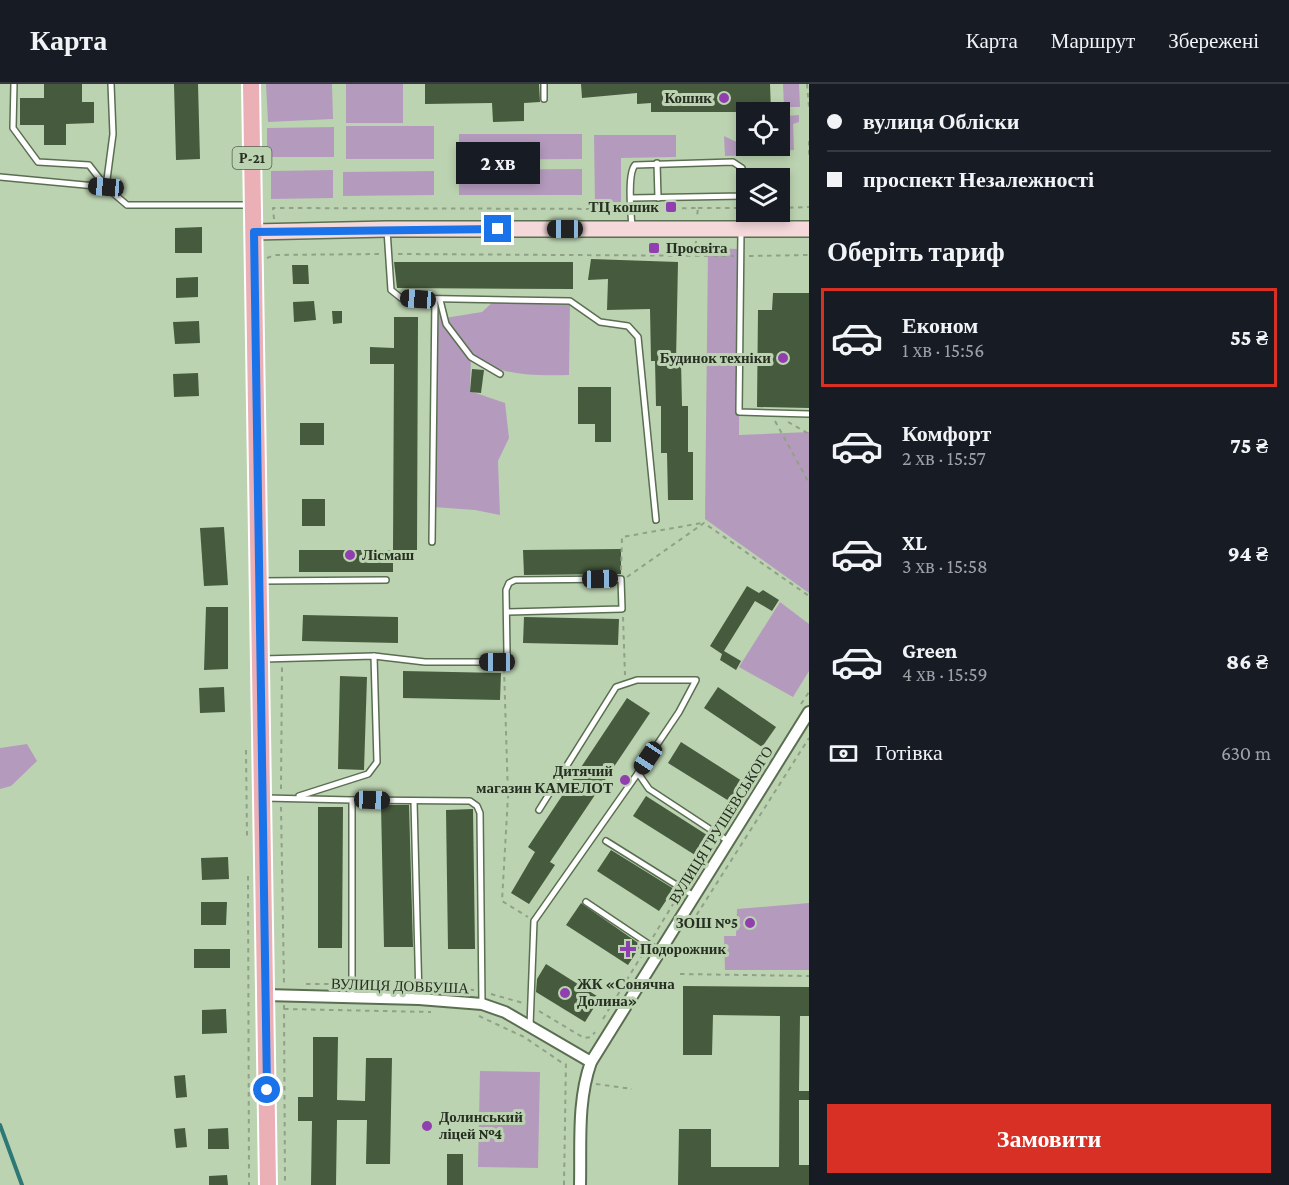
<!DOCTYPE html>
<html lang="uk">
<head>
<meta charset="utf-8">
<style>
  body { margin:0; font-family:"Crimson Pro",serif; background:#20242c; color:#f1f3f6; height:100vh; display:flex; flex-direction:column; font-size:22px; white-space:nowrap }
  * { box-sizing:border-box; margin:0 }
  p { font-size:20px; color:#9ea1a6 }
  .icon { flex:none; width:33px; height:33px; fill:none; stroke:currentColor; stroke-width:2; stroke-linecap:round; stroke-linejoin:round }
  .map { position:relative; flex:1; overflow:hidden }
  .details { display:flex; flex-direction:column; background:#171b24; width:480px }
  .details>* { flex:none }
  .guide { display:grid; align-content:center; height:132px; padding:0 18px; background:#171b24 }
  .controls { position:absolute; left:736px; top:18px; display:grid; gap:12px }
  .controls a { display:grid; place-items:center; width:54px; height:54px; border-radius:0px; background:#171b24; box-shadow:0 3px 9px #0003; font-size:30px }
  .end { position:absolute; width:27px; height:27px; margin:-14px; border:8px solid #1a73e8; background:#fff; box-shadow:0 0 0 3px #fff }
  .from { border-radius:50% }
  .bubble { position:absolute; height:42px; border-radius:0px; background:#171b24; box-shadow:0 3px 9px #0003; font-size:20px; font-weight:800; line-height:42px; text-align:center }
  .car { position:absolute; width:18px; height:36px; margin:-18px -9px; border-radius:8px; box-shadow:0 0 4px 2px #0007; background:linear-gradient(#222 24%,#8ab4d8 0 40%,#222 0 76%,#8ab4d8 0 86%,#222 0) }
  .guide b { display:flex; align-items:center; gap:21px; height:57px; font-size:22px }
  .guide b+b { border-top:2px solid #363941 }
  .guide i { width:15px; height:15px; background:#f1f3f6 }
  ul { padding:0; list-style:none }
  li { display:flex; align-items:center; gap:18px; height:99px; margin:0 12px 9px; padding:0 6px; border:3px solid transparent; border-radius:0px }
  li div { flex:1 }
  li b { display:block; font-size:22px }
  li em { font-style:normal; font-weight:800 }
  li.active { border-color:#d93025 }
  li>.icon { width:54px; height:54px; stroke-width:1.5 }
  h2 { padding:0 18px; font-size:27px; line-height:72px }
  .pay { display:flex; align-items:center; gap:15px; height:66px; padding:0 18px; font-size:22px }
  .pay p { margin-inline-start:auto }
  .button { display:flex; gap:12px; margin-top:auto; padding:12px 18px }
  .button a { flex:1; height:69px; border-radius:0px; background:#d93025; color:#fff; font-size:24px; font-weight:800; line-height:69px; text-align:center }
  header { display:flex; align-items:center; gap:36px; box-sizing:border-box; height:84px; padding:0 30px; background:#171b24; border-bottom:2px solid #363941 }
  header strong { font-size:28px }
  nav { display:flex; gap:33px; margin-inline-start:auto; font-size:21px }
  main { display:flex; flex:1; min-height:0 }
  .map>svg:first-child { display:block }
</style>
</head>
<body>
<header>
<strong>Карта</strong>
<nav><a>Карта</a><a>Маршрут</a><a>Збережені</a></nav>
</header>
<main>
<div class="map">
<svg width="809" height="1101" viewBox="0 0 809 1101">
  <rect width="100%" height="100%" fill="#bcd3b1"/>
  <g fill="#b49bbe">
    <path d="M266 0H332L333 35 268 38Z"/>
    <rect x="346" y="0" width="57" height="39"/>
    <path d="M783 0H799L800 23H784Z"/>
    <path d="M799 31V38L793 40 794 66 766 67 755 62H780V40L787 39V32Z"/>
    <rect x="346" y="42" width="88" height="33"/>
    <path d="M334 43V73H267V44Z"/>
    <path d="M459 50H582V75L459 76Z"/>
    <path d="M594 51H676V73L621 74V119L595 120Z"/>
    <path d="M724 52 764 71 725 72Z"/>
    <path d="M582 85V111H459V86Z"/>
    <path d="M333 86V114L271 115V87Z"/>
    <path d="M434 87V111L343 112V88Z"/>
    <path d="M708 164 740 165 739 351 809 348V509L705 435Z"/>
    <path d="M435 216H440L445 234 482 228 495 216 570 217 569 291C531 292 505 292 471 273L470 307 505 319 509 354 498 377 500 431 475 426 433 423Z"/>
    <path d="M780 518 809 540V587L793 613 739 583Z"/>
    <path d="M27 660 37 677 11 702 0 705V664Z"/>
    <path d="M809 819V886H725L724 852H736L737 825Z"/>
    <path d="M480 987 540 988 538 1084 478 1083Z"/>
  </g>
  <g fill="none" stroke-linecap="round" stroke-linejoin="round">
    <path stroke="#2e7875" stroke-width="4" d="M0 1041 22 1101"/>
  </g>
  <g fill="#465a3d">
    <path d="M44 0H82V18H94V39L66 40V61H44V41H20V14H44Z"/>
    <path d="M174 0H198L200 75 176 76Z"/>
    <path d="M425 0H539L540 18 524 19V37L493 38 492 19 425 20Z"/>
    <path d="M581 0H770L771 28H651V19L637 20V9L582 14Z"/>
    <path d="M202 143V169H175V144Z"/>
    <path d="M591 175 678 178 676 277H681L682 322H688V368H693V416H668L667 369H661V322H656L655 277H651L650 225 607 226 608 195 588 196Z"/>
    <path d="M394 178H573V205L397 204Z"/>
    <path d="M292 181H308L309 200H293Z"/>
    <path d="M198 193V213L176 214V194Z"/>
    <path d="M773 209H809V324L757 323 758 226H772Z"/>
    <path d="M314 217 316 236 294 238 293 218Z"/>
    <path d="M332 227H342V239L333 240Z"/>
    <path d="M394 233H418L417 466H393L394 280H370V263L394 264Z"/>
    <path d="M199 237 200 259 175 260 173 238Z"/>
    <path d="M472 285 484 286 481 309 470 308Z"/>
    <path d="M198 289 199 312 174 313 173 290Z"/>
    <path d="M578 303H611V358H595V340H578Z"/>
    <rect x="300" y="339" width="24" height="22"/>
    <rect x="302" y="415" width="23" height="27"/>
    <path d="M224 443 228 501 204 502 200 444Z"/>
    <path d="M621 465V490L524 491 523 466Z"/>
    <rect x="299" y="466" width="94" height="22"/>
    <path d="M747 502 759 509 763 506 779 516 772 527 755 517 724 567 741 577 736 586 720 576 722 570 710 562Z"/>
    <path d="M206 523H228V585L204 586Z"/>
    <path d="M303 531 398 533V559L302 557Z"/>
    <path d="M524 533 619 535 618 561 523 559Z"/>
    <path d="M403 587 501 589 500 616 403 614Z"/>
    <path d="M340 592 367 593 364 686 338 685Z"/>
    <path d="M224 603 225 628 200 629 199 604Z"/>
    <path d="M718 603 776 643 762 663 704 624Z"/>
    <path d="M627 614 650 629 550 778 555 781 529 820 511 809 535 768 528 763Z"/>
    <path d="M681 658 742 697 729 717 668 679Z"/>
    <path d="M646 712 707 751 695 771 633 732Z"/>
    <path d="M381 721H409L413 863H384Z"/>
    <path d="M318 723H343L342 864H318Z"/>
    <path d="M473 725 475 865H448L446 726Z"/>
    <path d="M611 766 674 805 659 827 597 787Z"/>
    <path d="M228 773 229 795 202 796 201 774Z"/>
    <path d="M201 818H227L226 841H201Z"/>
    <path d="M581 819 641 861 628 881 566 841Z"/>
    <rect x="194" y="865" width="36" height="19"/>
    <path d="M546 880 600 914 585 938 536 908 537 895Z"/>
    <path d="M683 902 809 903V932H800L799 1007H809V1016H799V1081H809V1101H678L679 1045H711V1083H779L780 932 713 931 712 971H683Z"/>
    <path d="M226 925 227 949 202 950V926Z"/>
    <path d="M313 953H338L337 1016 365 1017 366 974H392L390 1080H366L367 1036H337L336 1101H311L312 1037H298V1013H313Z"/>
    <path d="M185 991 187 1013 176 1014 174 992Z"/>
    <path d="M185 1044 187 1063 176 1064 174 1045Z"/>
    <path d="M228 1044 229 1065H208V1045Z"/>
    <rect x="447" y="1070" width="16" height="31"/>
    <path d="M227 1091 228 1101H209V1092Z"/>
  </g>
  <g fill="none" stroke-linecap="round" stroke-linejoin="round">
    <g stroke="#5a6f51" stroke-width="8">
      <g id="service">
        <path d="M14 0 13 44 38 78 89 81 106 103"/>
        <path d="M544 15V0"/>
        <path d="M657 79 658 114"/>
        <path d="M0 93 106 103 127 121H252"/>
        <path d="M106 103 113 50 111 0"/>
        <path d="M631 114 743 112 742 84 733 78 635 81C627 90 631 129 632 143"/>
        <path d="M387 146 391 206 401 214 570 217 600 238 628 242 638 253 656 436"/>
        <path d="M741 147 739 328 809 330"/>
        <path d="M440 216 446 240 471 273 500 290"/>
        <path d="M432 458 435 216"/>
        <path d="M261 497 386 496"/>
        <path d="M263 575 374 572 425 578H497L504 575 507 569 506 506 509 499 515 496 621 495 622 525 507 528"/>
        <path d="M299 712 368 690 377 678 374 572"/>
        <path d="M265 714 352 716V914"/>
        <path d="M352 716 470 717 477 722 480 729 482 920"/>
        <path d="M414 717 419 915"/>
        <path d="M539 726 616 603 637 596H696L679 628 638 689"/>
        <path d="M606 757 694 812"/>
        <path d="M586 818 659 867"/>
        <path d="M530 942 534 837 638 689 649 705 728 757"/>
      </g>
    </g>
    <g stroke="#5a6f51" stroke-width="14">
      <g id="minor">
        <path d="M265 911 419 915 482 920 505 928 591 978"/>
        <path d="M580 1101C581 1060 577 1017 591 978L809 628"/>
      </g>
    </g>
    <g stroke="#5a6f51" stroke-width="18">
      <path id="secondary" d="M254 148 387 145H809"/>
    </g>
    <g stroke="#fff" stroke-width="20">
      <path id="primary" d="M251 0 268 1101"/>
    </g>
    <g stroke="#8fa186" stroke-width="2" stroke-dasharray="4.5 4.5" stroke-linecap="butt">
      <path d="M807 0 809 23"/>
      <path d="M809 57V71"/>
      <path d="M698 124H747"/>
      <path d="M780 124 809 123"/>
      <path d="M637 125 698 124 697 133"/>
      <path d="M274 135 273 124 623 125"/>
      <path d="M695 169 696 157"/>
      <path d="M398 170 734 172"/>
      <path d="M749 172 809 171"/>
      <path d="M267 174 275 171 380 170"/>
      <path d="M775 337 809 399"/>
      <path d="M788 338 809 350"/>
      <path d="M621 486 622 453 702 439"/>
      <path d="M627 493 704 439 809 512"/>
      <path d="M623 533 625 591"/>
      <path d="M504 584 508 712 502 817 528 833"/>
      <path d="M801 620 809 608"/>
      <path d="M246 666 247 753"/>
      <path d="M281 705 282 582"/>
      <path d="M281 723 284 900"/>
      <path d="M722 744 746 706"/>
      <path d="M248 792 249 1101"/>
      <path d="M688 797 714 757"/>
      <path d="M687 846 809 654"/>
      <path d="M653 853 678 812"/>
      <path d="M680 890 809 892"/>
      <path d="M306 900H345"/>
      <path d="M360 900 411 901"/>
      <path d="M426 901 474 906"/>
      <path d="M491 910 523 919"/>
      <path d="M284 921 285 1101"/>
      <path d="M284 925 431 928"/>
      <path d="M539 927 584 954 591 953 595 948"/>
      <path d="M479 932 524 953 564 980"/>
      <path d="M603 935 645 866"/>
      <path d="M596 1000 632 1005"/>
      <path d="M564 1101 566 975"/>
    </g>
    <use href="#service" stroke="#fff" stroke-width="5"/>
    <use href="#minor" stroke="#fff" stroke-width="10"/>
    <use href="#secondary" stroke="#f4d8da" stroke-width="15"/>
    <use href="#primary" stroke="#eab0b5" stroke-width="16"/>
  </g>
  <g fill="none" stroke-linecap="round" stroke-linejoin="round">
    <path stroke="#1a73e8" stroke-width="8" d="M267 1006 254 148 498 145"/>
  </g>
  <g fill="#913faf" stroke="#bcd3b1" stroke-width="2">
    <circle cx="724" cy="14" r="6"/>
    <rect x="665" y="117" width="12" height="12" rx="3"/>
    <rect x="648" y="158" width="12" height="12" rx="3"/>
    <circle cx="783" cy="274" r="6"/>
    <circle cx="350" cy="471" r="6"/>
    <circle cx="625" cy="696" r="6"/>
    <circle cx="750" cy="839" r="6"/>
    <path d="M625 856h6v6h6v6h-6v6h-6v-6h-6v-6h6z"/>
    <circle cx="565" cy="909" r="6"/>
    <circle cx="427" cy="1042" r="6"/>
  </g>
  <g text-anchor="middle" stroke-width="6" stroke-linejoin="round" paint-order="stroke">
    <rect fill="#bcd3b1" stroke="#53604d" stroke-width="1.5" x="232.5" y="63" width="39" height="22" rx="4.5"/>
    <g font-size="14" font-weight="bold" fill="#262f22">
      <text x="252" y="79">Р-21</text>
    </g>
    <g font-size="15" font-weight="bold" fill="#262f22" stroke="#bcd3b1" text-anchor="end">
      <text x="712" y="19">Кошик</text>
      <text x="659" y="128">ТЦ кошик</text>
      <text x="666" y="169" text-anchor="start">Просвіта</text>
      <text x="771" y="279">Будинок техніки</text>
      <text x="362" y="476" text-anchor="start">Лісмаш</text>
      <text x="613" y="692">Дитячий<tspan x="613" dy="17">магазин КАМЕЛОТ</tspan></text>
      <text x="738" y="844">ЗОШ №5</text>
      <text x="640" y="870" text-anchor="start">Подорожник</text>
      <text x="577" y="905" text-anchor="start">ЖК «Сонячна<tspan x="577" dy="17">Долина»</tspan></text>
      <text x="439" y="1038" text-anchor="start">Долинський<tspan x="439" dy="17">ліцей №4</tspan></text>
    </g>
    <g font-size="15" fill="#262f22" stroke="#bcd3b1">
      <text transform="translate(721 741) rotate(-58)" y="5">ВУЛИЦЯ ГРУШЕВСЬКОГО</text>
      <text transform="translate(400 902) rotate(2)" y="5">ВУЛИЦЯ ДОВБУША</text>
    </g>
  </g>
</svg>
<div class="controls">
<a><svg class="icon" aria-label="locate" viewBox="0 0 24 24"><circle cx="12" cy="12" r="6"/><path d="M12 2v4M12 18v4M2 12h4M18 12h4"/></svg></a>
<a><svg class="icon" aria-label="layers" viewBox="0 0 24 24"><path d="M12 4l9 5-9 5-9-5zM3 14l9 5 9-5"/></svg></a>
</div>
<i class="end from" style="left:267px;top:1006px"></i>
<i class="end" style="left:498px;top:145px"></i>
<div class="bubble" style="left:456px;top:58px;width:84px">2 хв</div>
<i class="car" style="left:106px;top:103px;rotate:275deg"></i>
<i class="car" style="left:565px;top:145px;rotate:270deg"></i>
<i class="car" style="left:418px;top:215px;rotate:274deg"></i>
<i class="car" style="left:600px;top:495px;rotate:89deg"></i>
<i class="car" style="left:497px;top:578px;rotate:270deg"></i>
<i class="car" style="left:648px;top:674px;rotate:214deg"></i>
<i class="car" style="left:372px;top:716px;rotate:92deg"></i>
</div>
<section class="details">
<div class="guide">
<b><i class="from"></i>вулиця Обліски</b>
<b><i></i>проспект Незалежності</b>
</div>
<h2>Оберіть тариф</h2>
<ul>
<li class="active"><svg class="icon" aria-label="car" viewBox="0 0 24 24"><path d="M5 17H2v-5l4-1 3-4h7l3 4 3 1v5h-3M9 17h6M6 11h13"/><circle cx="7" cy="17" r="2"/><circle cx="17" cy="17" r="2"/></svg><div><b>Економ</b><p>1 хв · 15:56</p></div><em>55 ₴</em></li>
<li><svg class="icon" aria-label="car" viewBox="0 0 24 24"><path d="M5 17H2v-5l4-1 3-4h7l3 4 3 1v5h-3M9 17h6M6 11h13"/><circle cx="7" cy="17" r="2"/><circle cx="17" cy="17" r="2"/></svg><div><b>Комфорт</b><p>2 хв · 15:57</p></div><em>75 ₴</em></li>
<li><svg class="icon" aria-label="car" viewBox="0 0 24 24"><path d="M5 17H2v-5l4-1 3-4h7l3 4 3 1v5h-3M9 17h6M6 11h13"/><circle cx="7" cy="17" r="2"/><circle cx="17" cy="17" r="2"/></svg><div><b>XL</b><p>3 хв · 15:58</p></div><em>94 ₴</em></li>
<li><svg class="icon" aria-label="car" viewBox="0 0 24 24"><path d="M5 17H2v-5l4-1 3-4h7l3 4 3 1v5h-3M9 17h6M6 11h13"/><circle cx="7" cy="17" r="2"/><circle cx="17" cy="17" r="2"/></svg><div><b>Green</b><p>4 хв · 15:59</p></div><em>86 ₴</em></li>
</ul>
<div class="pay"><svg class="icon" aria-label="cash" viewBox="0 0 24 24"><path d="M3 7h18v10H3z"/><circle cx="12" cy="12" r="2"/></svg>Готівка<p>630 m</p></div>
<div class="button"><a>Замовити</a></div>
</section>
</main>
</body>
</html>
